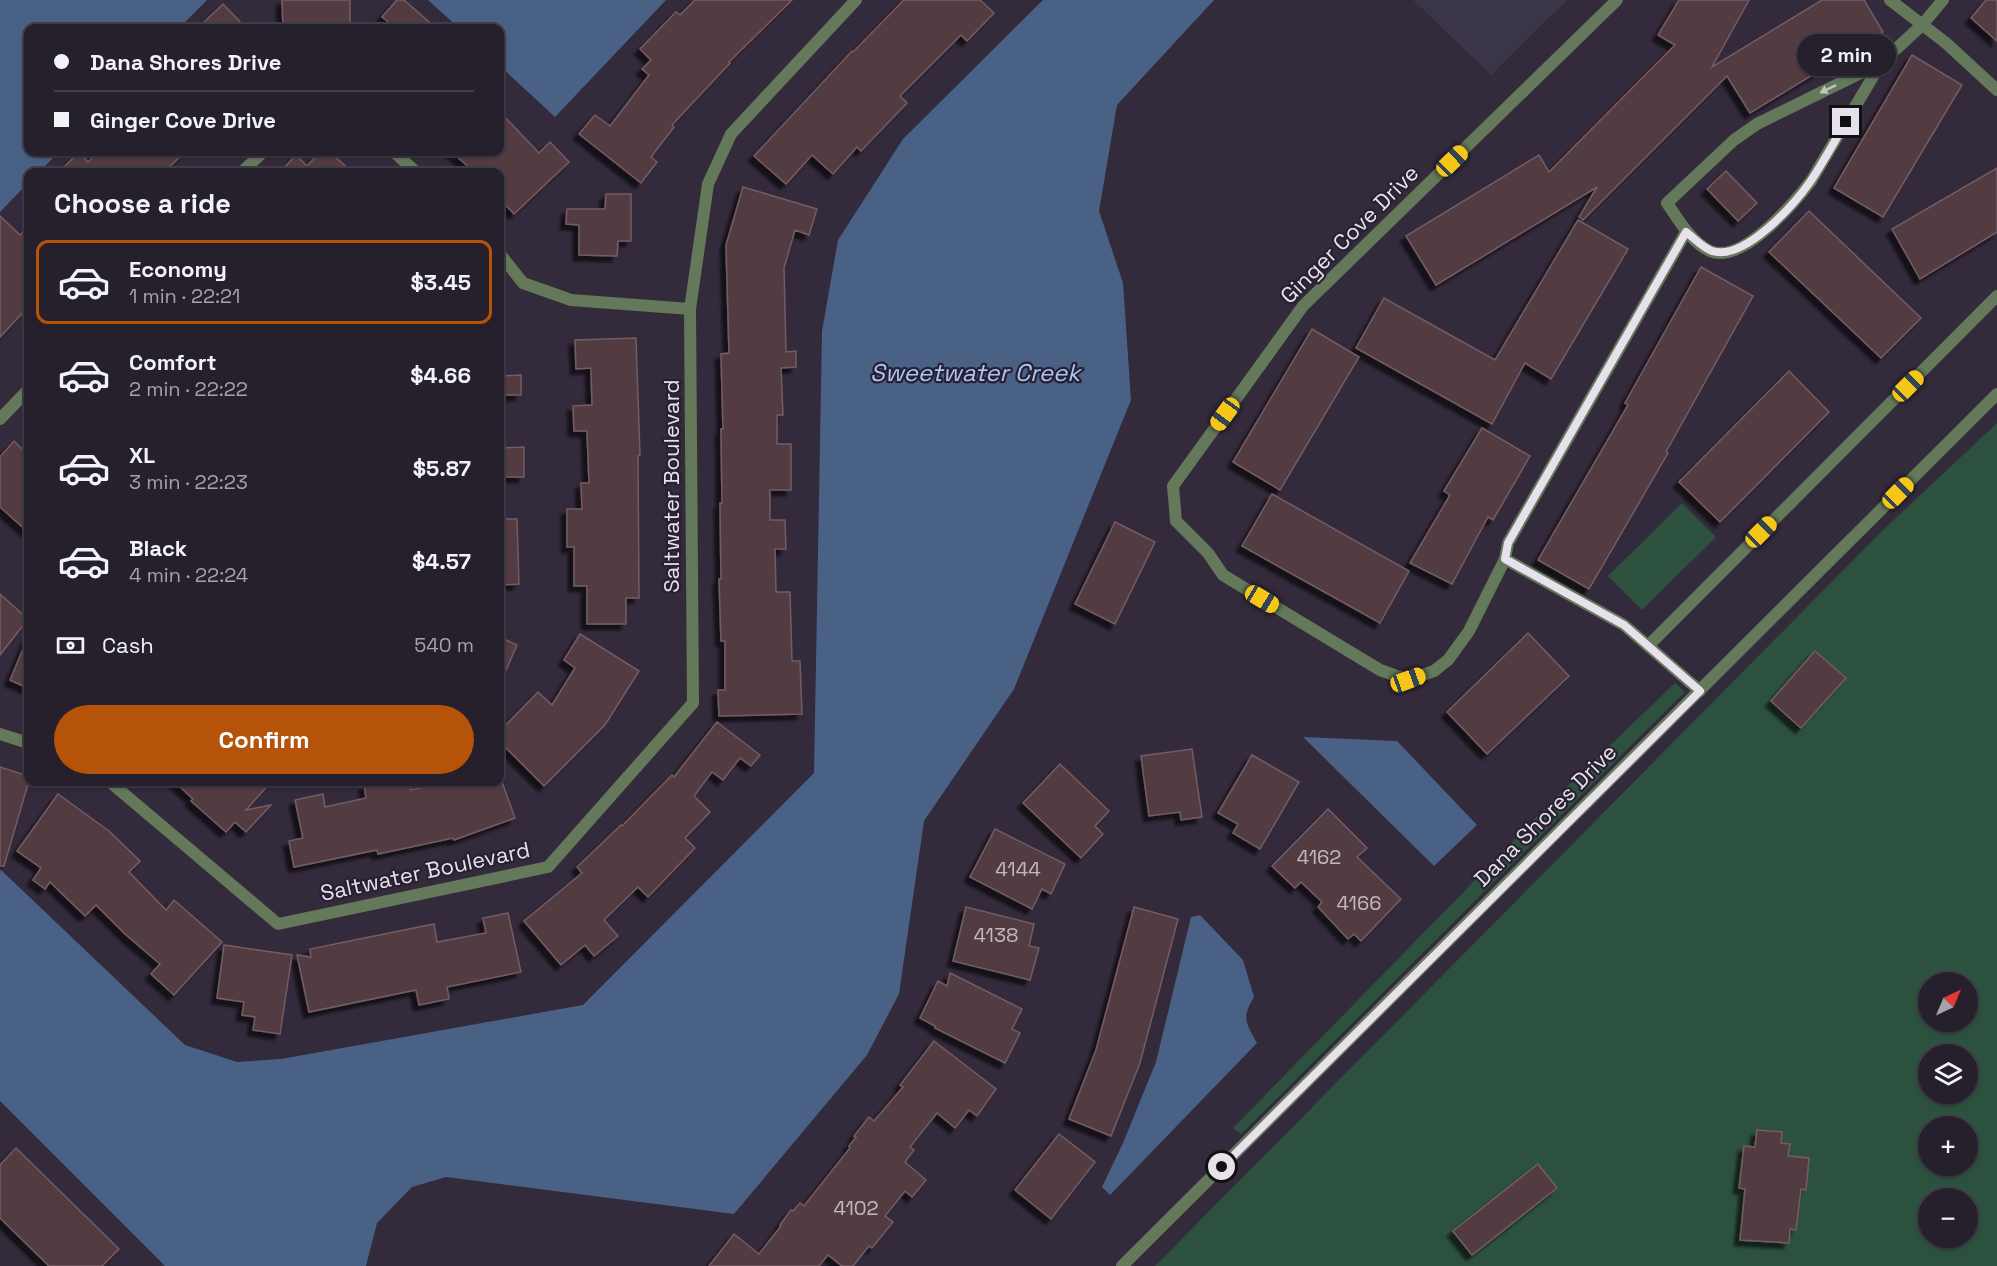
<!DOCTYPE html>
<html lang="en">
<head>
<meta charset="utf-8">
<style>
  body { margin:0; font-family:"Space Grotesk",sans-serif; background:#2e2834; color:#f1f3f6; height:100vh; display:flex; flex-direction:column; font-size:22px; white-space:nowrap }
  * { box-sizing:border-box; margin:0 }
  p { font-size:20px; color:#a4a3a9 }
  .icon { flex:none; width:33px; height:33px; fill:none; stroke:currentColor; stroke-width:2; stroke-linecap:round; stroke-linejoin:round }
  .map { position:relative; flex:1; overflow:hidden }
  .side { position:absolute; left:24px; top:168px; width:480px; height:618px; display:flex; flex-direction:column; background:#26202c; border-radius:12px; box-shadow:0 2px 4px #0004,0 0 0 2px #423e48 }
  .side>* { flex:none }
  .banner { position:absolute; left:24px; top:24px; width:480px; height:132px; border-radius:12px; box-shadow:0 2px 4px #0004,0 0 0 2px #423e48; display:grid; align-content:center; height:132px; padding:0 30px; background:#26202c }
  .needle { width:39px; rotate:44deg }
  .buttons { position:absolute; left:1918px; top:972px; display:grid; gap:12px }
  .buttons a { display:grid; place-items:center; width:60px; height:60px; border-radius:50%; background:#26202c; box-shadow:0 2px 4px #0004,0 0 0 2px #423e48; font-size:30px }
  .end { position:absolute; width:27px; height:27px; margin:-14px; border:8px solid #e7e1ec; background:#111; box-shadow:0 0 0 3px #111 }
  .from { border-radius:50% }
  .bubble { position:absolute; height:42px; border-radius:21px; background:#26202c; box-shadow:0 2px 4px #0004,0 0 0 2px #423e48; font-size:20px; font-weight:600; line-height:42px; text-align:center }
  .car { position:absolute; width:18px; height:36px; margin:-18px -9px; border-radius:8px; box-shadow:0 0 4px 2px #0007; background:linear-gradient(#f5c518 24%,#345 0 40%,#f5c518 0 76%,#345 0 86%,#f5c518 0) }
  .banner b { display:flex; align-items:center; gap:21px; height:57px; font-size:22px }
  .banner b+b { border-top:2px solid #423e48 }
  .banner i { width:15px; height:15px; background:#f1f3f6 }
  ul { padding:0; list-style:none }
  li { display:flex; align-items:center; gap:18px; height:84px; margin:0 12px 9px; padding:0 18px; border:3px solid transparent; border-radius:12px }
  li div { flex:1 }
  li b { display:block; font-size:22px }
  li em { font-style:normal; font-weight:600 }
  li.on { border-color:#b45309 }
  li>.icon { width:54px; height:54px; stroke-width:1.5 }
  h2 { padding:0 30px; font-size:27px; line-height:72px }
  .pay { display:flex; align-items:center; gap:15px; height:66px; padding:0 30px; font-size:22px }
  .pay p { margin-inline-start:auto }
  .cta { display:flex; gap:12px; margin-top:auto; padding:12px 30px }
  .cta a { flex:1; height:69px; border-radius:36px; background:#b45309; color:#fff; font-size:24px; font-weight:600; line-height:69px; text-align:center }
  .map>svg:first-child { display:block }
</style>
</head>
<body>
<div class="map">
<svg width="1997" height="1266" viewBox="0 0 1997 1266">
  <defs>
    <filter id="shadow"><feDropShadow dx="-5.5" dy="5.5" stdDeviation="1.5" flood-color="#0009"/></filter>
  </defs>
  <rect width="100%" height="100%" fill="#332a3b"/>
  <path fill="#3a3648" d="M1413 0H1567L1491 75Z"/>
  <g fill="#2c513f" fill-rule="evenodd">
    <path d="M1997 423V1266H1155L1882 531ZM1929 982H1968V1022H1929ZM1929 1054H1968V1094H1929ZM1929 1126H1968V1166H1929ZM1929 1198H1968V1238H1929Z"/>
    <path d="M1682 503 1716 537 1642 610 1608 576Z"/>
    <path d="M1675 683 1685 692 1241 1134 1233 1128 1557 796Z"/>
  </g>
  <g fill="#496184">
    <path d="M0 0H207L179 28H28V152H59L39 172H28V183L0 212Z"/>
    <path d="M428 0H666L555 117 500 66V28H459Z"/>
    <path d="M1043 0H1214L1117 105 1099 211 1123 283 1131 400 1014 689 924 821 899 994 867 1055 734 1214 446 1177 412 1187 377 1223 366 1266H165L0 1101V869L185 1045 237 1062 281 1059 583 1005 814 773 822 331 838 240 903 139Z"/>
    <path d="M1303 737 1397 741 1477 825 1434 866Z"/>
    <path d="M1200 915 1243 960 1254 997C1241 1019 1246 1022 1257 1043L1110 1195 1102 1187 1123 1143 1156 1062 1191 917Z"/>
  </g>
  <g fill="#523b43" stroke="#745c63" stroke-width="1.5" filter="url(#shadow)">
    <path d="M282 0H350V28H283Z"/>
    <path d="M397 0H404L436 28H396L382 17Z"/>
    <path d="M695 0H792L729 62 730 63 672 125 674 127 651 157 657 162 641 183 579 134 595 115 610 126 649 75 642 69 651 60 640 49 676 12 680 15Z"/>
    <path d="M904 0H980L994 13 967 41 961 35 900 96 907 103 861 151 857 147 833 174 812 155 786 184 754 156 852 51 853 52Z"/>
    <path d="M1679 0H1749L1712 67 1822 0H1864L1883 32 1750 113 1727 76 1583 220 1579 217 1597 187 1436 285 1406 236 1539 155 1549 172 1675 45 1658 35Z"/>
    <path d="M1986 0H1997V41L1971 18Z"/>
    <path d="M223 4 246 28H198Z"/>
    <path d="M1912 55 1962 85 1883 217 1834 188Z"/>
    <path d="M500 112 539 153 550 142 569 162 514 214 500 199V172H474L452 152H500Z"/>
    <path d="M79 152 88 162 98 152H185L164 172H59Z"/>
    <path d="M320 152H330L352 172H280L296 155 307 166Z"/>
    <path d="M1997 168V232L1920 279 1892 229Z"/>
    <path d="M1726 171 1757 203 1738 221 1707 189Z"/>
    <path d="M743 187 817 209 809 235 795 230 784 268 786 352 796 351V367L781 368 783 415H777V444H791V490H770V520H785L786 549H775L776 592H790L792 661H800L802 714 719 716 718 690H725V641H721L719 579H721L720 503H722L721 429H723L721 354 729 353 726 245Z"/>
    <path d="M606 194H631V241H618L617 256 579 255V225L566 224 567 209H605Z"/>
    <path d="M1809 211 1921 318 1881 358 1769 252Z"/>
    <path d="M0 216 20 235 28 226V307L0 337Z"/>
    <path d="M1578 220 1628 249 1551 379 1525 363 1492 424 1356 348 1384 298 1495 360Z"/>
    <path d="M1701 267 1753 296 1666 452 1668 453 1589 589 1538 560 1628 405 1625 403Z"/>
    <path d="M1312 329 1359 357 1280 490 1233 462Z"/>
    <path d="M636 338 640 455 638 456 639 598H626V624H587V586H574V547H567V509H582L581 483H589L587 431H574L573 406 592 405 591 368 576 369 575 340Z"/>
    <path d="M1789 371 1829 412 1720 522 1679 482Z"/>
    <path d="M521 375V395H500V376Z"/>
    <path d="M1482 428 1530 456 1493 520 1488 517 1452 584 1410 563 1450 495 1444 491Z"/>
    <path d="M14 441 28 455V532L0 507V457Z"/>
    <path d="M524 447V477H500V448Z"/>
    <path d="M1272 494 1409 571 1380 623 1242 546Z"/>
    <path d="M500 519H517L519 584 500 585Z"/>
    <path d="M1115 522 1155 542 1115 624 1075 604Z"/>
    <path d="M0 594 28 619 0 655Z"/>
    <path d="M1528 633 1569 676 1487 754 1447 712Z"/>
    <path d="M580 634 639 671 605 725 544 786 500 742V731L538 692 552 705 575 668 564 660Z"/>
    <path d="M28 637V688L10 680Z"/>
    <path d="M500 637 517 645 500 684Z"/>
    <path d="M1815 651 1846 678 1801 728 1771 701Z"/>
    <path d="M717 722 760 755 751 766 740 758 723 780 712 772 694 796 710 812 685 838 695 848 648 897 638 887 604 920 618 936 594 956 585 945 561 965 524 921 582 873 577 867 621 825 622 826 672 775 674 777Z"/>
    <path d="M1192 749 1202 817 1181 820 1180 812 1149 816 1141 756Z"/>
    <path d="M1252 755 1299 782 1260 849 1233 833 1238 824 1218 813Z"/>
    <path d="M1060 764 1109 811 1095 826 1103 834 1081 858 1023 803Z"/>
    <path d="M0 767 28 776V784L4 866H0Z"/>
    <path d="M175 782H271L246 810 271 805 246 832 235 822 226 832 191 801 193 799Z"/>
    <path d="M382 782H409L411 790 452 782H502L515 818 454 840 453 838 378 854 377 850 294 867 289 841 303 838 295 800 323 794 325 807 366 798 364 785Z"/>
    <path d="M58 794 109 831 140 861 129 872 166 910 174 900 222 942 174 995 151 974 160 964 125 934 96 905 85 916 50 882 45 889 33 880 41 868 17 851Z"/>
    <path d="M1328 809 1367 848 1357 857 1401 899 1361 941 1354 934 1348 939 1318 907 1322 902 1301 882 1295 888 1272 866Z"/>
    <path d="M995 829 1065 864 1051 894 1042 889 1032 909 970 877Z"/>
    <path d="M966 907 1034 924 1029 946 1039 948 1030 980 953 961Z"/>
    <path d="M1134 907 1178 919 1140 1063 1111 1136 1069 1119 1096 1050Z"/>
    <path d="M508 913 521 972 447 987 449 999 419 1005 416 990 309 1012 297 955 311 957 310 949 434 924 437 942 486 933 483 918Z"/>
    <path d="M224 945 292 955 280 1034 253 1030 255 1017 242 1015 244 1002 217 998Z"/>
    <path d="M950 973 1022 1009 1012 1029 1020 1033 1005 1063 935 1028V1026L920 1018 938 981 947 986Z"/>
    <path d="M934 1041 996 1089 977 1116 969 1110 955 1128 937 1113 910 1147 914 1150 905 1162 926 1180 912 1197 905 1191 885 1216 893 1222 872 1248 869 1246 853 1266H842L828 1255 819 1266H709L734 1234 759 1254 781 1226 780 1225 791 1210 793 1211 800 1203 804 1206 850 1148 849 1146 856 1137 854 1136 869 1117 874 1121 903 1087 900 1085Z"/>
    <path d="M1757 1130 1782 1132 1781 1143 1790 1144 1788 1156 1809 1158 1806 1190 1801 1189 1796 1230 1790 1229 1789 1243 1740 1240 1745 1189 1739 1188 1744 1146 1755 1147Z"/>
    <path d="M1059 1134 1095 1162 1051 1219 1015 1190Z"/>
    <path d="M16 1148 119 1249 102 1266H49L0 1218V1165Z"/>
    <path d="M1538 1164 1557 1188 1472 1255 1453 1231Z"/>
  </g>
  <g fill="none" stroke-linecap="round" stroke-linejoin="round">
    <g stroke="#637959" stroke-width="12">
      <path d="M1617 0 1303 306 1173 486 1176 521 1208 553 1223 575 1380 670 1408 680 1434 671 1448 660 1469 631 1505 559 1508 543 1686 232"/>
      <path d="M1890 0 1946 43 1997 90"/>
      <path d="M1881 63 1811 181C1794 203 1742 265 1710 251 1691 242 1678 219 1667 203L1734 140 1757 124 1881 63 1922 25 1943 0"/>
      <path d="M394 152 416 172"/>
      <path d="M242 172 263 152"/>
      <path d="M500 254 523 283 571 300 690 309"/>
      <path d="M0 419 28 390"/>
      <path d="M1505 559 1624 625 1700 691"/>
      <path d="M1648 646 1997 296"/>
      <path d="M0 734 28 743"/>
      <path d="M110 782 278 924 548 867 693 703 690 309 708 184 731 134 856 0"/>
    </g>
    <path stroke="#637959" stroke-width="12" d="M1122 1266 1997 394"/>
  </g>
  <defs><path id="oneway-solid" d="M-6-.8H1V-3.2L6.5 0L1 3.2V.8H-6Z" transform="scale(1.5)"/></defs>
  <use fill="#bfc2c0" href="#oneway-solid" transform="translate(1828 89) rotate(154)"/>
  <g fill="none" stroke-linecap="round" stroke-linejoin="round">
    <path stroke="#e7e1ec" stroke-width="8" d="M1222 1167 1700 691 1624 625 1505 559 1508 543 1686 232C1693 237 1703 248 1712 251 1744 261 1793 206 1810 182 1823 163 1834 142 1846 122"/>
  </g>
  <g text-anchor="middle" stroke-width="4.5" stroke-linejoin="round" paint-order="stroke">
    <g font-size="20" fill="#c2b8c2">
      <text x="1319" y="864">4162</text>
      <text x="1018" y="876">4144</text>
      <text x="1359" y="910">4166</text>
      <text x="996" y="942">4138</text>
      <text x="856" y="1215">4102</text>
    </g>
    <g font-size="22" fill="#e7e1ec" stroke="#292031">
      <text transform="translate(1349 234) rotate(-45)" y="8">Ginger Cove Drive</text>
      <text transform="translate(671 486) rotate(-90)" y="8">Saltwater Boulevard</text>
      <text transform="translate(1545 815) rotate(-45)" y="8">Dana Shores Drive</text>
      <text transform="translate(425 871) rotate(-12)" y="8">Saltwater Boulevard</text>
    </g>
    <g font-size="24" font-style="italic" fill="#a7c7f6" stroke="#292031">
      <text x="975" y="381">Sweetwater Creek</text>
    </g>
  </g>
</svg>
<div class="buttons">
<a><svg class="needle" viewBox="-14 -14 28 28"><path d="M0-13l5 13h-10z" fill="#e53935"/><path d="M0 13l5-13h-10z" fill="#a4a3a9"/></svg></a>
<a><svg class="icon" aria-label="layers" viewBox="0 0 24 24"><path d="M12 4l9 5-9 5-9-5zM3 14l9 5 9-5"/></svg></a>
<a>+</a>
<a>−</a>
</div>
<i class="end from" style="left:1222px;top:1167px"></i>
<i class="end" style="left:1846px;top:122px"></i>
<div class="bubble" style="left:1797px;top:34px;width:99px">2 min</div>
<i class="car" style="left:1452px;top:161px;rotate:46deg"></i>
<i class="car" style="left:1908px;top:386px;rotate:45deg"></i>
<i class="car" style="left:1225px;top:414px;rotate:216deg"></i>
<i class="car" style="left:1898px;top:493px;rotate:45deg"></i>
<i class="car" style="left:1761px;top:532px;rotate:45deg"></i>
<i class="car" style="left:1262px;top:599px;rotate:121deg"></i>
<i class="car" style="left:1408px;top:680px;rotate:70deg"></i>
<div class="banner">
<b><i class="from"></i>Dana Shores Drive</b>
<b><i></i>Ginger Cove Drive</b>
</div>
<section class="side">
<h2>Choose a ride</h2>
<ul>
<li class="on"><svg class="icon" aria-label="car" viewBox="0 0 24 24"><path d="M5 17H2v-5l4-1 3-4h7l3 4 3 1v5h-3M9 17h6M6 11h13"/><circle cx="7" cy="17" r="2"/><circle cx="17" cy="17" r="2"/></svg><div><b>Economy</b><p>1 min · 22:21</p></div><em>$3.45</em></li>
<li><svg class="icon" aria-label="car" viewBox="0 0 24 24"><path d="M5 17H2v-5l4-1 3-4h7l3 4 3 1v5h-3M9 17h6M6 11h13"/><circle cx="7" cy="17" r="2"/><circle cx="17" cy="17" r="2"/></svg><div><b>Comfort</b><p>2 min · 22:22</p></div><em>$4.66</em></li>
<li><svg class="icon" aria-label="car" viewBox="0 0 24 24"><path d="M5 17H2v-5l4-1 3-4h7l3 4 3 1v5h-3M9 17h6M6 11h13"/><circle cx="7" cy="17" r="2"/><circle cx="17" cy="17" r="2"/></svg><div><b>XL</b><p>3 min · 22:23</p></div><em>$5.87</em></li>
<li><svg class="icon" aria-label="car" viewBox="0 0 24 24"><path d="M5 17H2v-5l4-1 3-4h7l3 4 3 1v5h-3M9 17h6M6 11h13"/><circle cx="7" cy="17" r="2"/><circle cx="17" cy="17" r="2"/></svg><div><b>Black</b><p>4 min · 22:24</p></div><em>$4.57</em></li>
</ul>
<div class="pay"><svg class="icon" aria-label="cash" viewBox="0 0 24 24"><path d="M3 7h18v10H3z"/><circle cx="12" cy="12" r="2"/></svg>Cash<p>540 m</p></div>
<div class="cta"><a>Confirm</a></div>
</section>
</div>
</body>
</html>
